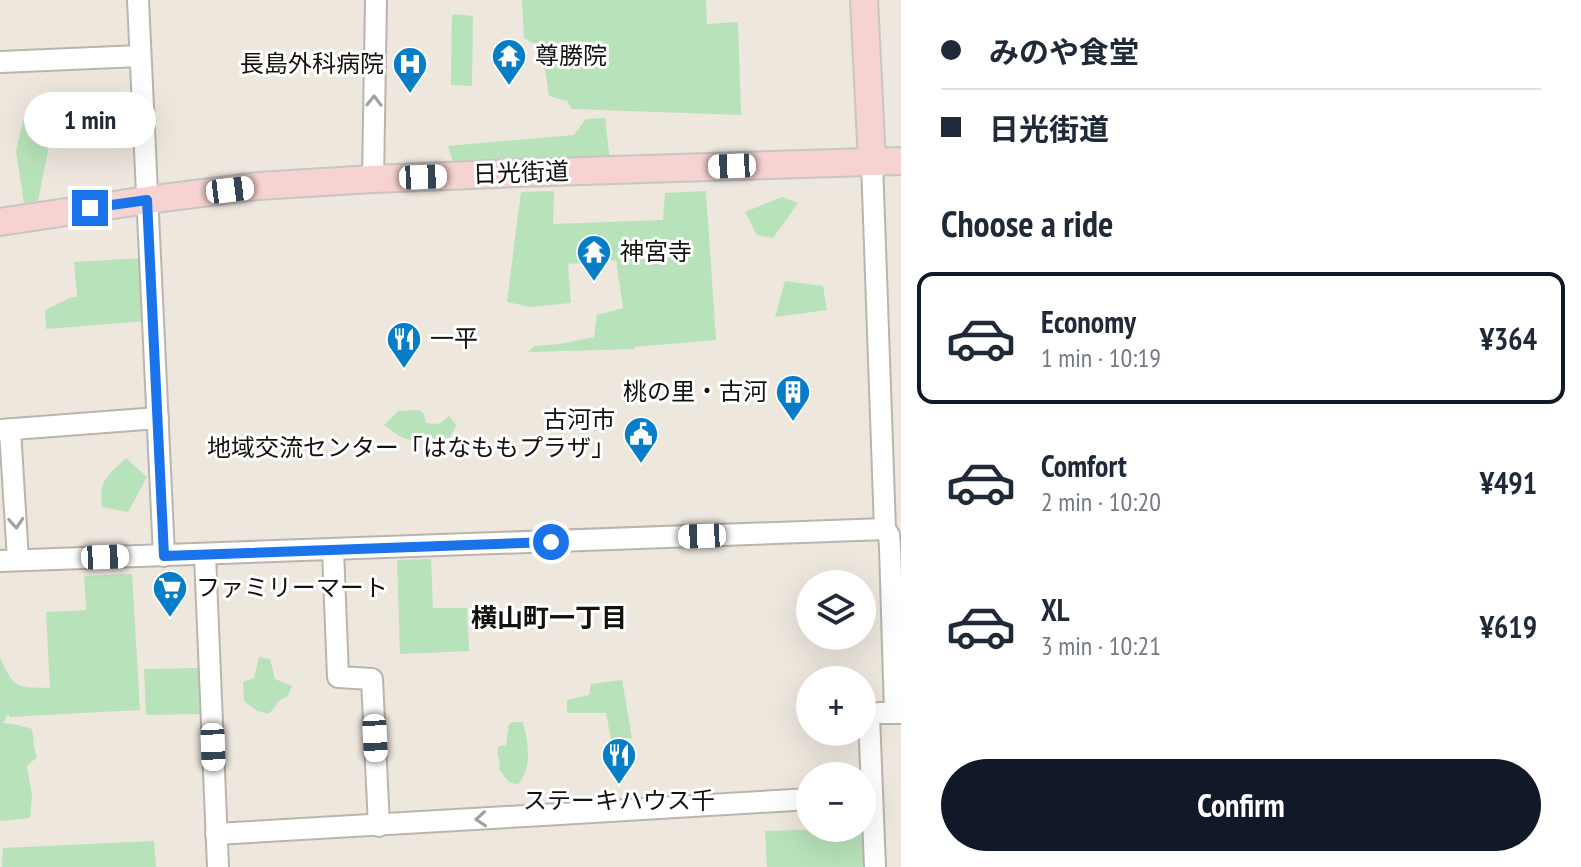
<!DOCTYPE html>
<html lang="en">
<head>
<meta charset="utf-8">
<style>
  body { margin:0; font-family:"PT Sans Narrow","Noto Sans JP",sans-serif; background:#f2f2f3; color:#1f2937; height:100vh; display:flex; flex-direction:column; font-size:30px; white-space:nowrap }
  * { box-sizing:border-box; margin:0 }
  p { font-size:26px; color:#747a83 }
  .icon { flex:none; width:44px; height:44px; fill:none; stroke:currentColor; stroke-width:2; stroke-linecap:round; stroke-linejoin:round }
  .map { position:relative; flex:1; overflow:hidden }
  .side { display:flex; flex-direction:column; background:#fff; width:680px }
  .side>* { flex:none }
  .hud { display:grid; align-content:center; height:176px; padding:0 40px; background:#fff }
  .controls { position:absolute; left:796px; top:570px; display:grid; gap:16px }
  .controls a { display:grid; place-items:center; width:80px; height:80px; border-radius:50%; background:#fff; box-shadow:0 8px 32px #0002; font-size:40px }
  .end { position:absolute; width:36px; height:36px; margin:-18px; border:10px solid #1a73e8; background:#fff; box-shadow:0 0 0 4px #fff }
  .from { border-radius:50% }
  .bubble { position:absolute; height:56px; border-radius:28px; background:#fff; box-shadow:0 8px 32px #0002; font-size:26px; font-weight:700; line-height:56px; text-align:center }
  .car { position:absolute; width:24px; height:48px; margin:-24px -12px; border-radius:10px; box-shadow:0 0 6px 2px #0007; background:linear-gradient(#fff 24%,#345 0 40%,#fff 0 76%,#345 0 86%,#fff 0) }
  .hud b { display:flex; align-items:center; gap:28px; height:76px; font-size:30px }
  .hud b+b { border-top:2px solid #e0e1e3 }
  .hud i { width:20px; height:20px; background:#1f2937 }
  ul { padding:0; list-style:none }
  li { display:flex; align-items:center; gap:24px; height:132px; margin:0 16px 12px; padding:0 24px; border:4px solid transparent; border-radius:16px }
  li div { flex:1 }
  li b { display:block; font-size:30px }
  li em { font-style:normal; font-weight:700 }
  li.current { border-color:#111827 }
  li>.icon { width:72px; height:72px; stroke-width:1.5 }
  h2 { padding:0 40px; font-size:36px; line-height:96px }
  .button { display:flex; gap:16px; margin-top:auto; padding:16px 40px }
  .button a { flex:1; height:92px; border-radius:48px; background:#111827; color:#fff; font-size:32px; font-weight:700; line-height:92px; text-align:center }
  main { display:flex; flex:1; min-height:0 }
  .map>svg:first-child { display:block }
</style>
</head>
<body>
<main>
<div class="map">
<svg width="901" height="867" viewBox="0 0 901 867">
  <rect width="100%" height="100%" fill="#ede7de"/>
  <g fill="#b8e3ba">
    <path d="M522 0H706L707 24 738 22 741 115 572 109 567 101 549 96 542 48 524 38Z"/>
    <path d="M454 14 473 16 472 86 451 85 452 16Z"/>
    <path d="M24 118 38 137H45L48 151 38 201 24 203 16 151Z"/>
    <path d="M605 118 610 161 454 165 448 146 574 135 586 119Z"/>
    <path d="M554 191 553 224 663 220 665 193 706 191 716 340 634 347V349L528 352 534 346 560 344 594 337 597 315 623 308 616 260 568 264 571 303 531 307 507 302 521 192Z"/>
    <path d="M782 197 798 203 773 238 757 235 745 212Z"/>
    <path d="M143 258 146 321 46 329 45 310 72 297H77L74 262Z"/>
    <path d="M785 281 823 286 827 310 775 317Z"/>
    <path d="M419 410 424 414 426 423 439 424 449 416 456 425 450 438C418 441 411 447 384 425L398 411Z"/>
    <path d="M126 458 147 477 128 512 102 507C99 479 107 477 126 458Z"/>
    <path d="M431 559 433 608H467L469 651 400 654 397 560Z"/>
    <path d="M132 574 140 710 9 717V713L3 723 18 725 32 729C34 738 33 749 37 757L27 766 32 796 30 818 0 821V658C15 690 16 687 50 688L46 612 86 610 84 576Z"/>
    <path d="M259 657 270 659 275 679 292 686 288 696 280 700 269 714 257 711 244 701 243 682 254 678Z"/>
    <path d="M199 668 200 714 146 715 144 669Z"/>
    <path d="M622 680 632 738 611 740 606 713H567V700L589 695 591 684Z"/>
    <path d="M513 722H523C528 741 533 768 518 784L510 783 499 770C502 762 495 754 499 746L506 745 509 724Z"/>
    <path d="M869 825 871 867H767L765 831 862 828V826Z"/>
    <path d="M154 841 156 867H2L3 848Z"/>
  </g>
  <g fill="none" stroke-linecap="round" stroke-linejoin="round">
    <g stroke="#bab5ac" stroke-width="24">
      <g id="minor">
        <path d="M138 0 164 556"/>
        <path d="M0 62 140 56"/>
        <path d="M872 162 885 529 889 535 890 547 895 713"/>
        <path d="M373 179 376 0"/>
        <path d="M0 430 158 418"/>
        <path d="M10 430 18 560"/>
        <path d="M333 550 338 677 372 679 379 826"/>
        <path d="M205 555 218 867"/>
        <path d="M0 561 885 529"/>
        <path d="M216 834C414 824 612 810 810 799"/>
        <path d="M875 867 869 716 879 713H901"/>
      </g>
    </g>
    <g stroke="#c6c6c5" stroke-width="30">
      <g id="major">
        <path d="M864 0 872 162"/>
        <path d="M0 222 147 200 258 186 373 179 519 173 901 161"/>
      </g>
    </g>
    <use href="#minor" stroke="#fff" stroke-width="20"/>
    <use href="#major" stroke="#f6d3d1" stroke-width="26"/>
  </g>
  <defs><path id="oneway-chevron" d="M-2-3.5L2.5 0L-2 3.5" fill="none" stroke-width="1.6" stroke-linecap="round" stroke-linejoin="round" transform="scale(2)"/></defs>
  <g stroke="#a1a09f">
    <use href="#oneway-chevron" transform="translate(374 101) rotate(-89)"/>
    <use href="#oneway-chevron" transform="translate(16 523) rotate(86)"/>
    <use href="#oneway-chevron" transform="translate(481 819) rotate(176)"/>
  </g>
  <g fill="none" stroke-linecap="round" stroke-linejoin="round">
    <path stroke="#1a73e8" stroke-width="10" d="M90 208 147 200 164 556 551 542"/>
  </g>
  <defs>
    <g id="temple-pin" transform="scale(1.8)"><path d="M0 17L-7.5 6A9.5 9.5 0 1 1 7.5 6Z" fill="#067dc6" stroke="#fff"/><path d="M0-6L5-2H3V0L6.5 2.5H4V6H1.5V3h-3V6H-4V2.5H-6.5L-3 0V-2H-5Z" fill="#fff"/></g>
    <g id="hospital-pin" transform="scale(1.8)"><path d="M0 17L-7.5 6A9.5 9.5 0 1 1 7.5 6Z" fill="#067dc6" stroke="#fff"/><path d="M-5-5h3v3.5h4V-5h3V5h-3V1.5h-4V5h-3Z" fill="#fff"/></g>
    <g id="restaurant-pin" transform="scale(1.8)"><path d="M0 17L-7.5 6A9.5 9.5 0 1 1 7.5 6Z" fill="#067dc6" stroke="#fff"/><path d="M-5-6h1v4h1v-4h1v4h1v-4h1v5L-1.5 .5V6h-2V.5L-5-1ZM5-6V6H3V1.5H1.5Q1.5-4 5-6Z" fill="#fff"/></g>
    <g id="building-pin" transform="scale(1.8)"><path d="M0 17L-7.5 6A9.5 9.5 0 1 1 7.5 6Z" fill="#067dc6" stroke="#fff"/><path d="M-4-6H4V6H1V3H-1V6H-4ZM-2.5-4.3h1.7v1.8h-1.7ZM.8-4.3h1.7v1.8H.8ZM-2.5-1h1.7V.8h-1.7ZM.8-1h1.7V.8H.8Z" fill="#fff"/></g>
    <g id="civic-pin" transform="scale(1.8)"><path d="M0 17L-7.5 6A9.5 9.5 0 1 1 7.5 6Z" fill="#067dc6" stroke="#fff"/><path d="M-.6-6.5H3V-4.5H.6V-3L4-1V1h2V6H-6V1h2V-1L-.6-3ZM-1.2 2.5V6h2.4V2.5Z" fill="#fff"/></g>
    <g id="supermarket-pin" transform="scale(1.8)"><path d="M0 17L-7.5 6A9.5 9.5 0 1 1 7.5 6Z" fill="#067dc6" stroke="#fff"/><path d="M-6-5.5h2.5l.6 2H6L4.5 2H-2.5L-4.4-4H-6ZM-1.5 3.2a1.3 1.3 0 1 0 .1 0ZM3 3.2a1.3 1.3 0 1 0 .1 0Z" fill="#fff"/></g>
  </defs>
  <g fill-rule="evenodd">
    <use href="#temple-pin" x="509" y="56"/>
    <use href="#hospital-pin" x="410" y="64"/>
    <use href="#temple-pin" x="594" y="252"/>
    <use href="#restaurant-pin" x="404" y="339"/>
    <use href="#building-pin" x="793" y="392"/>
    <use href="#civic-pin" x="641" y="434"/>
    <use href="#supermarket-pin" x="170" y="588"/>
    <use href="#restaurant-pin" x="619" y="755"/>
  </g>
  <g text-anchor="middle" stroke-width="6" stroke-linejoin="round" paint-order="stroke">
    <g font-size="24" fill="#13120e" stroke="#fff" text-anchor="start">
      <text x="535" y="64">尊勝院</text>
      <text x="384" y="72" text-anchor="end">長島外科病院</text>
      <text x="620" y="260">神宮寺</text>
      <text x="430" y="347">一平</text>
      <text x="767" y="400" text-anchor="end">桃の里・古河</text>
      <text x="615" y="428" text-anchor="end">古河市<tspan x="615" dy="28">地域交流センター「はなももプラザ」</tspan></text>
      <text x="196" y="596">ファミリーマート</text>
      <text x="619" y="809" text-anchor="middle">ステーキハウス千</text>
    </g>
    <g font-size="24" fill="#13120e" stroke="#fff">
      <text transform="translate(521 173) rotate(-2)" y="8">日光街道</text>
    </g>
    <g font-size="26" font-weight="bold" fill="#13120e" stroke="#fff">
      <text x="549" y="627">横山町一丁目</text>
    </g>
  </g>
</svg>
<div class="controls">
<a><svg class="icon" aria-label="layers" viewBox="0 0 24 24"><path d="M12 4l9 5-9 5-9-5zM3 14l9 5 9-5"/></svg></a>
<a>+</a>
<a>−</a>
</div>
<i class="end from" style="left:551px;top:542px"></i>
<i class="end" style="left:90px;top:208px"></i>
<div class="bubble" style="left:24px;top:92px;width:132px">1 min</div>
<i class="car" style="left:732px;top:166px;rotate:268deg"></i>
<i class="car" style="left:423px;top:177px;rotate:88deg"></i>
<i class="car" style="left:230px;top:190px;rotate:83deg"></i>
<i class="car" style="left:702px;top:536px;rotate:268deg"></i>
<i class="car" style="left:105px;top:557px;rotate:88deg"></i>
<i class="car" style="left:375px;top:738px;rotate:177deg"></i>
<i class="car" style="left:213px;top:747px;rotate:178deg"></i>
</div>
<section class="side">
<div class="hud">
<b><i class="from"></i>みのや食堂</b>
<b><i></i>日光街道</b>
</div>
<h2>Choose a ride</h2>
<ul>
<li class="current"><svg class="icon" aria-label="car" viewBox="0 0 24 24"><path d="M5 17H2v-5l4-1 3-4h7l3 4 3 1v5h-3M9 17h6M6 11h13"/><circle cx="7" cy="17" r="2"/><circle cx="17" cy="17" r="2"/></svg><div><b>Economy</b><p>1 min · 10:19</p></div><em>¥364</em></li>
<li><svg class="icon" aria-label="car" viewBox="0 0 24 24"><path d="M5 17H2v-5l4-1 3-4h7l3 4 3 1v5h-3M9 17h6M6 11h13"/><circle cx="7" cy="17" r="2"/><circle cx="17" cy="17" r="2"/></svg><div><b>Comfort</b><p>2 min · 10:20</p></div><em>¥491</em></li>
<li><svg class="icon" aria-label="car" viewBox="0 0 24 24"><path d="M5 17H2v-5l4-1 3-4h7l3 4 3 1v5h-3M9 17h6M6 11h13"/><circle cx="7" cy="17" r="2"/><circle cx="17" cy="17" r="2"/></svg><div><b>XL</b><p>3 min · 10:21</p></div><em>¥619</em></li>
</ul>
<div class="button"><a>Confirm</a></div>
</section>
</main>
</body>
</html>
